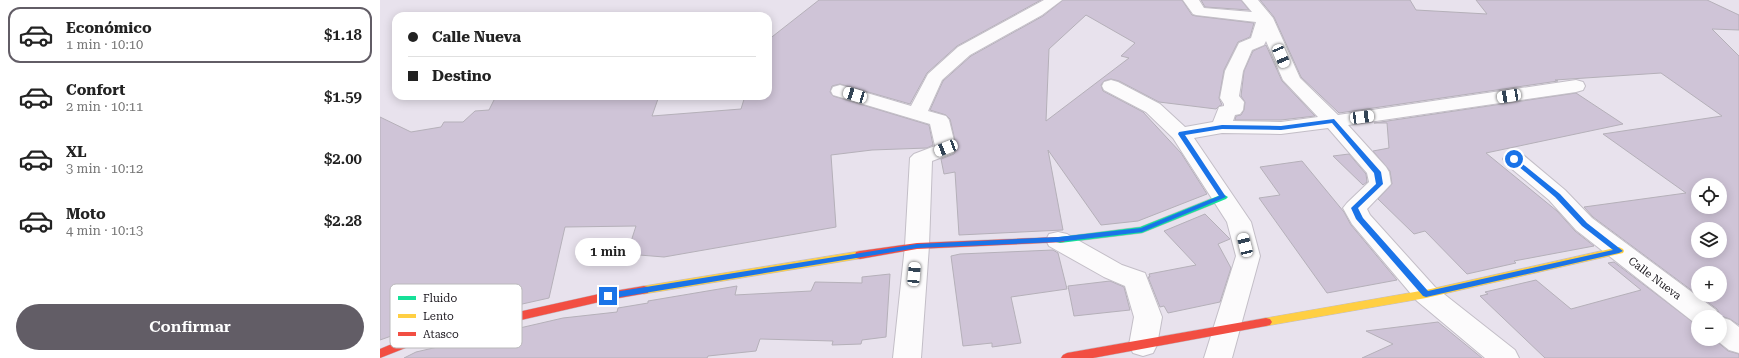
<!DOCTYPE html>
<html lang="es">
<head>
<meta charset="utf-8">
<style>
  body { margin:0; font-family:"Roboto Serif",serif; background:#f6f6f6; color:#222; height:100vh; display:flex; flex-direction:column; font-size:15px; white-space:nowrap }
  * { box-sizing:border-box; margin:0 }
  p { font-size:13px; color:#767676 }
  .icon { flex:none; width:22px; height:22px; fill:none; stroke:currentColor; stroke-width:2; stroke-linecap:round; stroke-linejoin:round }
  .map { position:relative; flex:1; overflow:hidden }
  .side { display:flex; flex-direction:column; background:#fff; width:380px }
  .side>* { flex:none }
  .guide { position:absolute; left:12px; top:12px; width:380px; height:88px; border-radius:12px; box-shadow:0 2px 10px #0003; display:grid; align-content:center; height:88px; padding:0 16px; background:#fff }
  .fabs { position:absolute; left:1311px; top:178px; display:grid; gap:8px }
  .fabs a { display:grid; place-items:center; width:36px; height:36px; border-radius:50%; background:#fff; box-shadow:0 2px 10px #0003; font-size:20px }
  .end { position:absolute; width:18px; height:18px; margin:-9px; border:5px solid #1a73e8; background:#fff; box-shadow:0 0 0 2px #fff }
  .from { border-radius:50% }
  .bubble { position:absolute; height:28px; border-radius:14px; background:#fff; box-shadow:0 2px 10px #0003; font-size:13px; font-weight:600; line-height:28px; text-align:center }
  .car { position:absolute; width:12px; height:24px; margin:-12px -6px; border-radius:5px; box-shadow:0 0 3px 1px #0007; background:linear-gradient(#fff 24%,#345 0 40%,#fff 0 76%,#345 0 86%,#fff 0) }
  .guide b { display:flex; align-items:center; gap:14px; height:38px; font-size:15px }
  .guide b+b { border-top:1px solid #e0e0e0 }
  .guide i { width:10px; height:10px; background:#222 }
  ul { padding:7px 0 0; list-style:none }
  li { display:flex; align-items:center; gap:12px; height:56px; margin:0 8px 6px; padding:0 8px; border:2px solid transparent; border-radius:12px }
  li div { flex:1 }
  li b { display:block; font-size:15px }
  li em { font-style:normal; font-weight:600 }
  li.current { border-color:#625d66 }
  li>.icon { width:36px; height:36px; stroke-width:1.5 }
  .cta { display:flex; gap:8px; margin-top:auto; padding:8px 16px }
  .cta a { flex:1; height:46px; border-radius:24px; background:#625d66; color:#fff; font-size:16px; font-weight:600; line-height:46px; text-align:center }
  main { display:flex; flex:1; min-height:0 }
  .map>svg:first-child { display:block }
</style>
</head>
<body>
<main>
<section class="side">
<ul>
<li class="current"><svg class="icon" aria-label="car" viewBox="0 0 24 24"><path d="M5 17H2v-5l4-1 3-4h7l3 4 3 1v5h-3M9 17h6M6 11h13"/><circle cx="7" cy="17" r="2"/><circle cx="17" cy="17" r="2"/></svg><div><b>Económico</b><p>1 min · 10:10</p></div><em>$1.18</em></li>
<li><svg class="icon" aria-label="car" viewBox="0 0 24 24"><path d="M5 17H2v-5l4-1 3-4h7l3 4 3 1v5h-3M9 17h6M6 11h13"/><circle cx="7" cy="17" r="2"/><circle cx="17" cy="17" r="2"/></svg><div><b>Confort</b><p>2 min · 10:11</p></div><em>$1.59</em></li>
<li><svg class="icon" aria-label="car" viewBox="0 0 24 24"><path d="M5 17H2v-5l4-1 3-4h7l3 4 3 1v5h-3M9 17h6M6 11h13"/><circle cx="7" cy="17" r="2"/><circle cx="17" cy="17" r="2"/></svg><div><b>XL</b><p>3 min · 10:12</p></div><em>$2.00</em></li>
<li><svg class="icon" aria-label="car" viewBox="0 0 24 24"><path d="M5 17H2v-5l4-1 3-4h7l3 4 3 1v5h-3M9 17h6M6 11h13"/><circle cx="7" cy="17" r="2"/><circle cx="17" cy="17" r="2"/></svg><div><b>Moto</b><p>4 min · 10:13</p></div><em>$2.28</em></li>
</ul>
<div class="cta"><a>Confirmar</a></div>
</section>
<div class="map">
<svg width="1359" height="358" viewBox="0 0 1359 358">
  <rect width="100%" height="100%" fill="#e8e2ed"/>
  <g fill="#cfc4d7" stroke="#b5b0b9" fill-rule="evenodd">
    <path d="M439 0H661L577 46 547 73 530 104 460 84 452 86 450 92 453 96 549 125 553 145 547 148 492 150 451 155 456 227 284 257 247 254 256 226 185 227 169 298 31 329 0 340V117L31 132 61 127 64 122H83L95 111 109 110 116 96H279L272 116 361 109 365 96H388V40Z"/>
    <path d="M683 0H802L812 15 816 16 874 23 870 37 858 42 844 70 839 98 842 105 839 106 836 109 779 102 739 81 731 79 724 81 721 85 723 91 763 112 801 153 827 194 758 221 721 225 668 150 683 230 579 235 575 172 564 174 561 159 574 154 577 149 570 119 566 115 550 110 563 81 591 56 663 16ZM706 15 755 43 741 56 749 58 666 121 669 49Z"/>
    <path d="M821 0H861L869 10 825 7Z"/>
    <path d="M880 0H1030L1036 10 1107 14 1096 0H1327L1359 15V30L1332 29 1359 56V325L1350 319 1341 316 1337 309 1318 295H1340V273H1318V295L1213 217 1204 207 1306 193 1223 134 1342 116 1281 73 1175 80 1178 81 959 113 921 77 894 17ZM1318 185H1340V207H1318ZM1318 229H1340V251H1318Z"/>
    <path d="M886 45 902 81 935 116 901 120H855L856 116 861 115 864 110 865 102 861 96 864 71 873 51Z"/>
    <path d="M1196 93 1243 124 1106 153 1177 211 1195 231 1214 246 1134 261 1136 263 1087 274 1045 231 1034 234 998 199 1012 184 1010 171 993 151 1009 148 1007 123H994Z"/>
    <path d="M969 154 986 174 987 182 983 185 953 156Z"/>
    <path d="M922 161 964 212 971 225 1017 280 947 293 879 198 900 195 880 167Z"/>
    <path d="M825 214 850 239 838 244 851 268 840 302 788 313 784 306 780 307 768 277H770L769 274 816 265 784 231Z"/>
    <path d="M673 250 678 253 687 289 631 297 641 343 612 347V343L583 346 571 256 580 254Z"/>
    <path d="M1234 262 1318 326V339H1334L1348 351 1359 354V358H1165L1100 296 1108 294 1105 292 1156 280 1191 309 1261 290 1228 263Z"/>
    <path d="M510 274 506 337 482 340 481 344 452 345 453 341 380 339 376 351 328 356 327 358H24L36 352 183 318 237 312 238 308 268 303V301L357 286 355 295 431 291 435 282 482 283V277Z"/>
    <path d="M730 281 744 287 750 310 694 316 688 286Z"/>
    <path d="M1058 322 1102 358H982L1013 344 986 331Z"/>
  </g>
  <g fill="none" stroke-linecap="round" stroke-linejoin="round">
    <g stroke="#c3bec7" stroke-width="2">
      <g id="street">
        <path d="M664 0H682L662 15 590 55 562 80 548 111 566 116 569 120 576 149 573 153 552 161 549 246 541 358H513L525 246 530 158 534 154 555 146 550 124 453 95 451 91 453 87 460 85 531 106 548 74 578 47Z"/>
        <path d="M803 0H819L824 8 872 12 862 0H878L893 18 920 78 958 115 1196 80 1203 82 1205 86 1203 90 1196 92 968 125 1006 167 1009 172 1011 184 987 209 990 215 1055 287 1135 350 1139 358H1105L1037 301 972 224 963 208 967 203 989 182 987 173 948 128 901 134 842 133 814 138 871 222 880 256 852 358H824L856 256 847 222 793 138 766 112 724 90 722 86 724 82 731 80 738 82 780 104 805 127 833 122 839 107 844 106V104L840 98 845 71 859 43 871 38 876 22 816 15 813 14ZM886 41 903 80 938 117 901 122 853 121 855 115 860 114 863 110 864 102 859 96 863 71 872 50 884 45Z"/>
        <path d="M1134 153 1142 154 1185 190 1212 218 1336 310 1340 317H1318V325L1316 324 1196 230 1169 200 1126 164 1123 159 1126 154Z"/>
        <path d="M678 232 687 234 742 265 765 273 782 317 777 345 773 353 763 356 753 353 749 345 754 317 745 286 724 277 669 246 666 240 669 234Z"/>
        <path d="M1340 317 1350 320 1359 327V353L1349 350 1335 339H1340Z"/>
      </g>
    </g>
    <g stroke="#c3bec7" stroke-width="1">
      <path id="fast" d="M843 194 848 197 846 199 762 233 680 243 676 242 675 240 676 238 680 237 760 227Z"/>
    </g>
    <g stroke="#c3bec7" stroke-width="1">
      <g id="slow">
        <path d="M1239 247 1243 249 1244 251 1243 253 1046 298 886 326 882 325 880 322 882 319 886 318 1046 290Z"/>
        <path d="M480 251 484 252 485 255 484 258 264 294 260 293 259 290 260 287 264 286Z"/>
      </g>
    </g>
    <g stroke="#c3bec7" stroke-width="1">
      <g id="jam">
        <path d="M680 237 684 238 685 240 684 242 537 249 480 259 476 258 475 255 476 252 480 251 537 243Z"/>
        <path d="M264 286 268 287 269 290 268 293 228 300 33 345 0 358V349L31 336 228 292Z"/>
        <path d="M886 318 890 319 892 322 890 325 886 326 713 358H681L683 355 687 353Z"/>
      </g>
    </g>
    <use href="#street" fill="#fcfbfc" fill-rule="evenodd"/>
    <use href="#fast" fill="#16e098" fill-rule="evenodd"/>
    <use href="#slow" fill="#ffcf43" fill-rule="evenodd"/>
    <use href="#jam" fill="#f24e42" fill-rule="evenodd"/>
  </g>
  <path fill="#1a73e8" d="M954 119 1001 172 1003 184 978 208 983 218 1048 291 1233 250 1202 226 1175 197 1132 161V158L1134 157 1180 194 1207 223 1243 251 1239 253 1046 297 1043 296 976 219 971 208 996 184 994 173 952 123 901 130 842 129 805 135 846 197 762 232 678 242 537 248 228 299 224 296 228 293 537 244 678 237 761 228 839 196 798 134 799 132 842 125 901 126Z"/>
  <g text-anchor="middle" stroke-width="3" stroke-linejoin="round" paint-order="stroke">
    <g font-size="11" fill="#1a161d" stroke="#fff">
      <text transform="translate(1275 278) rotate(37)" y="4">Calle Nueva</text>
    </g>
  </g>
  <rect x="10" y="284" width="132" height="64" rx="6" fill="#fff" stroke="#bab9bb" stroke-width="1"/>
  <rect x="18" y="296" width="18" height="4" fill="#16e098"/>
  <rect x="18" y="314" width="18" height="4" fill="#ffcf43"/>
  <rect x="18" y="332" width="18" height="4" fill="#f24e42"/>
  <g font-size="11" fill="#1a161d">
    <text x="43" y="302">Fluido</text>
    <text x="43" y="320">Lento</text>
    <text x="43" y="338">Atasco</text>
  </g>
</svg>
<div class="fabs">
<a><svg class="icon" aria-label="locate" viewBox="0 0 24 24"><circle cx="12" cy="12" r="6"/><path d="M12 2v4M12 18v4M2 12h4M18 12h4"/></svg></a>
<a><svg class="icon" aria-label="layers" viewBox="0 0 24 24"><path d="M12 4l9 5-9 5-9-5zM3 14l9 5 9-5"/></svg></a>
<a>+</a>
<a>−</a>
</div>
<i class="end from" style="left:1134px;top:159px"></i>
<i class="end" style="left:228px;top:296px"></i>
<div class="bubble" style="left:195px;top:238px;width:66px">1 min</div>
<i class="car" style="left:901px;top:56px;rotate:157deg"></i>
<i class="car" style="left:475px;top:95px;rotate:287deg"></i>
<i class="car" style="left:1129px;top:96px;rotate:261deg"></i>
<i class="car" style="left:982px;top:117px;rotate:83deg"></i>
<i class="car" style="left:566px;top:148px;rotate:249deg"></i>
<i class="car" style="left:865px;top:245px;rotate:346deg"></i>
<i class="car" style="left:534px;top:274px;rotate:5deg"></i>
<div class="guide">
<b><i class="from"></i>Calle Nueva</b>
<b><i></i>Destino</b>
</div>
</div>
</main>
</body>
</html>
